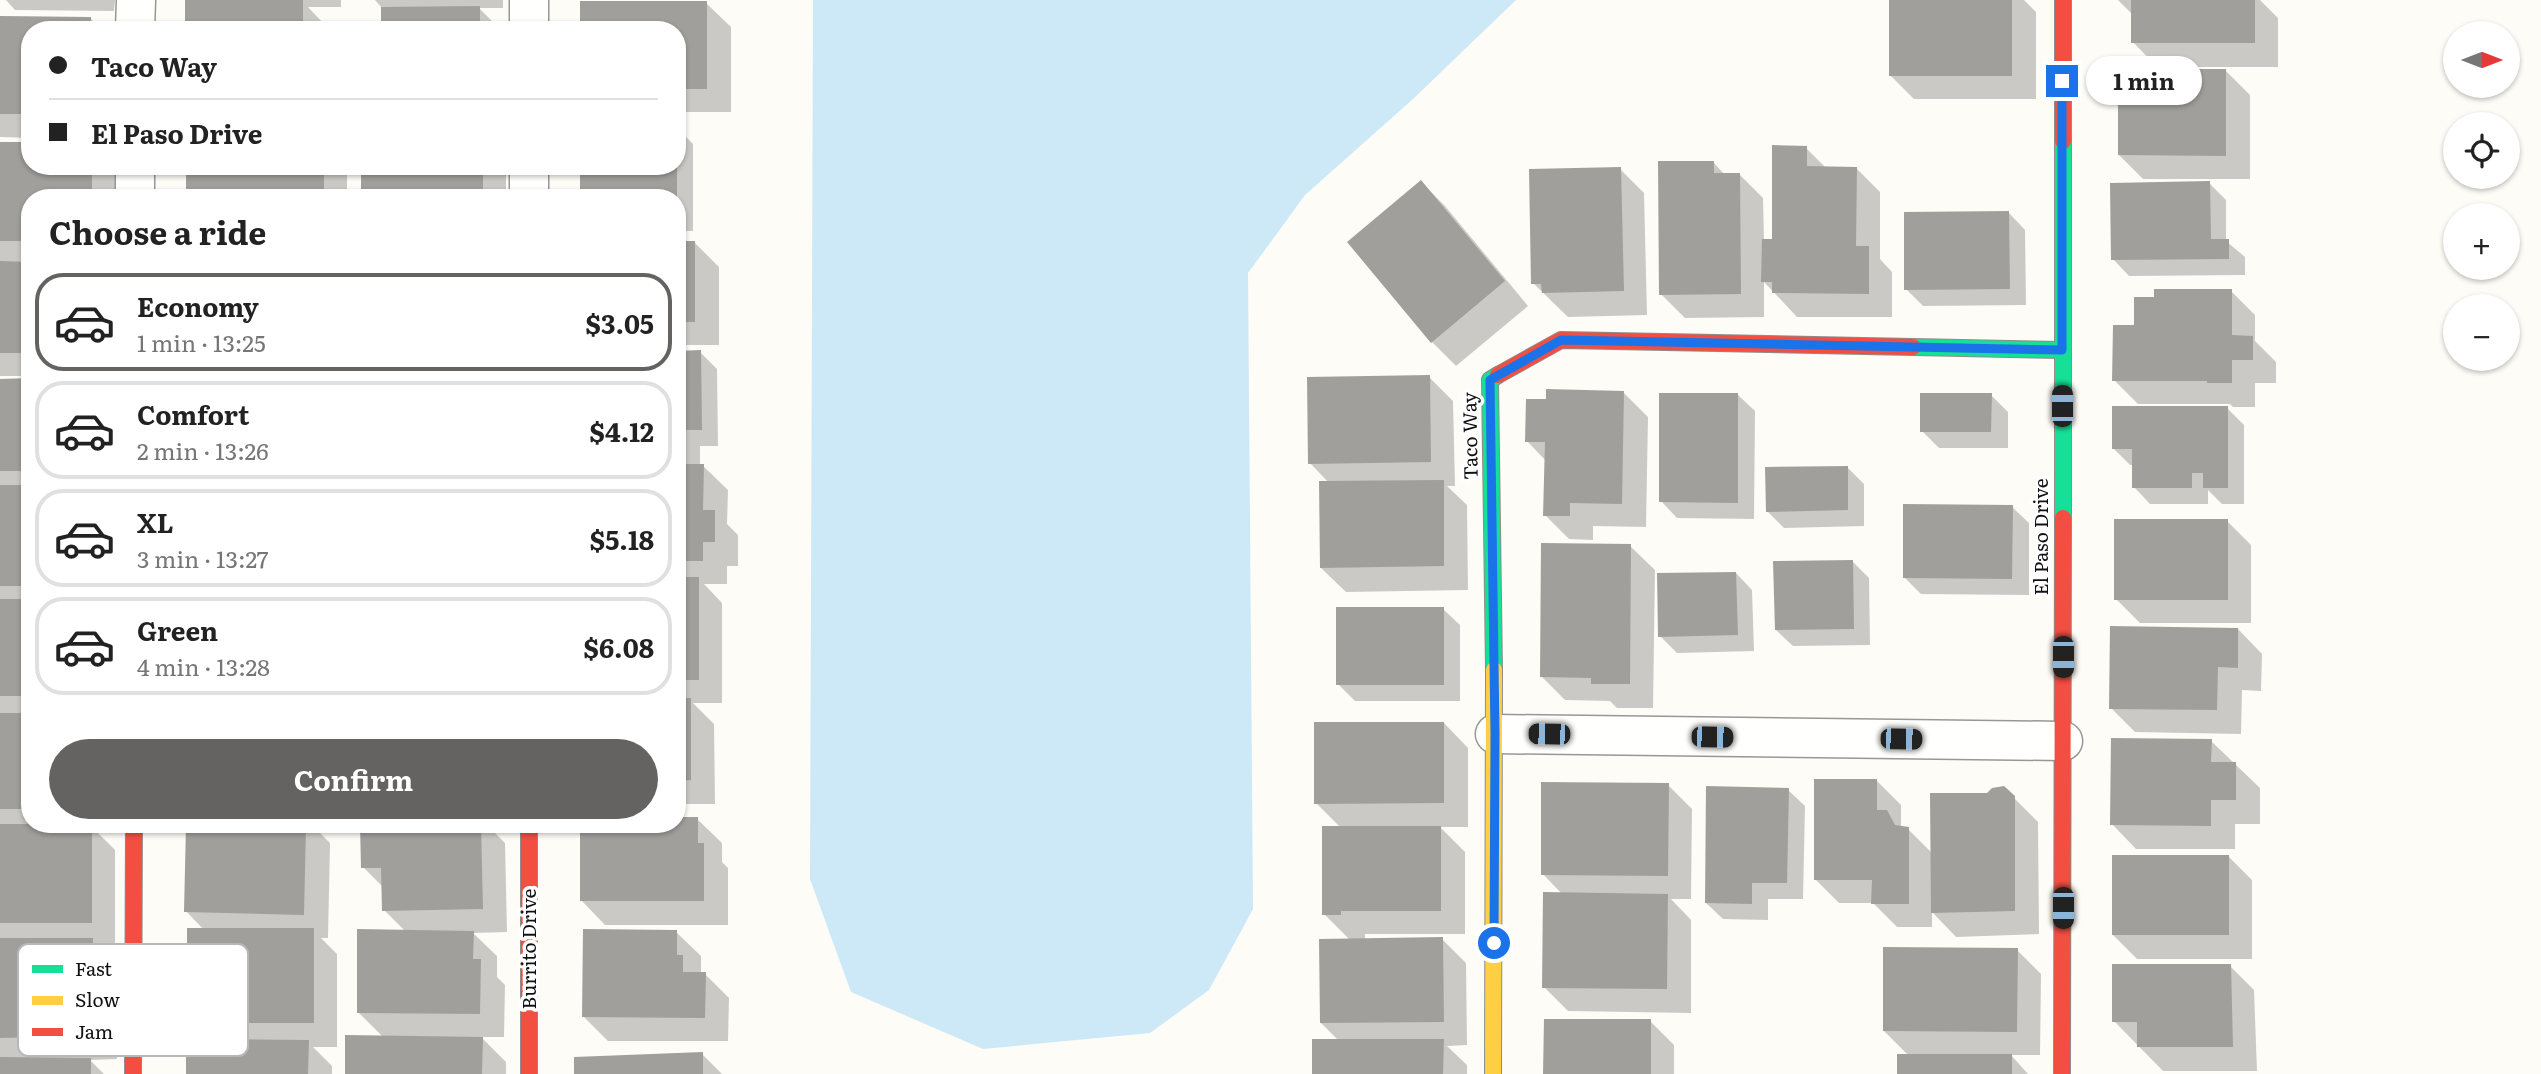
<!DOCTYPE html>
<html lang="en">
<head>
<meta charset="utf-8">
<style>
  body { margin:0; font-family:Literata,serif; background:#f2f2f2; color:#222; height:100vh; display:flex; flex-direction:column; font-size:26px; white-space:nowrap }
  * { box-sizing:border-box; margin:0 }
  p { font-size:23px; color:#767676 }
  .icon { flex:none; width:38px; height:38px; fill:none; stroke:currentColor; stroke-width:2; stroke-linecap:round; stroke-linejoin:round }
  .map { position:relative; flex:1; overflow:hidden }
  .sheet { position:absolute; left:21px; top:189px; width:665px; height:644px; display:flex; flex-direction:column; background:#fff; border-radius:28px; box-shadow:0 2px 5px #0004 }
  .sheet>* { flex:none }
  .top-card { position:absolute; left:21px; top:21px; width:665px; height:154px; border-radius:28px; box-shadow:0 2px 5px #0004; display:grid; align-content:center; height:154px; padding:0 28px; background:#fff }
  .needle { width:46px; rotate:90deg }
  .buttons { position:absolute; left:2443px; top:21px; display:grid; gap:14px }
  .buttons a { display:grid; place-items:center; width:77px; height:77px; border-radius:50%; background:#fff; box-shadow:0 2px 5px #0004; font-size:35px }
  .end { position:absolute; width:32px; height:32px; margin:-16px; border:9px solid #1a73e8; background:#fff; box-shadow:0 0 0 4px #fff }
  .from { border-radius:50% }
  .bubble { position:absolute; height:49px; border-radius:24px; background:#fff; box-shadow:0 2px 5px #0004; font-size:23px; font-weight:700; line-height:49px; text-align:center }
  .car { position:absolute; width:21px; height:42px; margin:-21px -10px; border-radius:9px; box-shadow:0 0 5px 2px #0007; background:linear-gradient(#222 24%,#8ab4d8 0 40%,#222 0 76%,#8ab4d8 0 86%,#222 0) }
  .top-card b { display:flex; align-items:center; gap:24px; height:66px; font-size:26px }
  .top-card b+b { border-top:2px solid #e0e0e0 }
  .top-card i { width:18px; height:18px; background:#222 }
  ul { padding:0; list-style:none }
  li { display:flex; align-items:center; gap:21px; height:98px; margin:0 14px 10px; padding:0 14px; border:4px solid #e0e0e0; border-radius:28px }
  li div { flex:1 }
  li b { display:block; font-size:26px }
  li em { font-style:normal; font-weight:700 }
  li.on { border-color:#646362 }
  li>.icon { width:63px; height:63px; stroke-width:1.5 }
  h2 { padding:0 28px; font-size:32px; line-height:84px }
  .cta { display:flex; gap:14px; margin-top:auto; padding:14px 28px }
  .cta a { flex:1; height:80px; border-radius:42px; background:#646362; color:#fff; font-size:28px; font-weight:700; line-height:80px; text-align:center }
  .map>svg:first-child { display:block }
</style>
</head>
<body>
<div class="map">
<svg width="2541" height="1074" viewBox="0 0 2541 1074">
  <rect width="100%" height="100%" fill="#fdfcf7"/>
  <path fill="#cde8f7" d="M813 0H1516L1413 99 1305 195 1248 273 1253 909 1209 990 1150 1033 983 1049 851 992 810 879Z"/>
  <g fill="#0003">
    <path d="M6 0H115L114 11 15 10Z"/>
    <path d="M203 0H341V7H308L326 26V30H187Z"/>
    <path d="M375 0H503V8H479L496 25V30H383L382 8Z"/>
    <path d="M1890 0H2024L2036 12V99H1914L1890 75Z"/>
    <path d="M2118 0H2260L2278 18V67H2157L2133 42V15Z"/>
    <path d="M706 3 731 27V112H677V30Z"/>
    <path d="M0 18H90L102 30H30V138L0 137Z"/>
    <path d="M2226 71 2250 95V179H2143L2119 155Z"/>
    <path d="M677 128 693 144V231H677V198H582V166H677Z"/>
    <path d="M0 144 30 166 116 168V198H30V376H0Z"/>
    <path d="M1806 148 1826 168H1856L1880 192V259L1892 272V317H1797L1764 282V317L1685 318 1661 294 1713 162 1725 175 1739 174 1763 198 1764 241H1773Z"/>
    <rect x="188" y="166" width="159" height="32"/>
    <rect x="363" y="166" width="143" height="32"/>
    <path d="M1620 169 1644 193 1647 315 1568 317 1533 283Z"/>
    <path d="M1421 182 1445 206 1528 306 1456 366 1432 342Z"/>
    <path d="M2209 183 2226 200V241L2245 257V275L2129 276 2113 259Z"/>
    <path d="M2009 213 2025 230 2026 305 1923 306 1906 289Z"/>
    <path d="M677 242H694L719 267V345H677Z"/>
    <path d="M2231 291 2255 315V341L2276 362V383H2255V407H2233L2230 404H2138L2114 380Z"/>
    <path d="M677 352H700L717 369 718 446H700V466H703L728 490 727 524 738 535V566H727V584H704L722 603V703H693L714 724 715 804H677V466H681L677 462Z"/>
    <path d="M1429 377 1453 401 1455 486H1447L1467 505 1468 590 1346 592 1321 568 1329 483 1310 463Z"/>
    <path d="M0 380H30V824H116L95 825V830L115 850V946H99L117 964V1059L90 1060 104 1074H0Z"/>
    <path d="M1624 393 1648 417 1646 527 1593 526V540L1569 539 1545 515 1546 461 1527 441Z"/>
    <path d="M1738 395 1755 411 1754 519 1677 518 1661 501Z"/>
    <path d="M1991 395 2008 412V448H1939L1922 431Z"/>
    <path d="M2227 408 2244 425V504H2222L2208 490V504H2150L2134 487V465H2130L2113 448Z"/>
    <path d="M1847 467 1864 484V526L1784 528 1767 511Z"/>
    <path d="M2012 507 2029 523V595L1921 594 1905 578Z"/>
    <path d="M2227 521 2251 545V623H2140L2116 599Z"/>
    <path d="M1630 546 1655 570 1653 708H1617L1610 701 1565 700 1541 676Z"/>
    <path d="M1852 561 1869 578 1870 645 1793 646 1776 630Z"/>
    <path d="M1736 573 1752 590 1754 651 1677 653 1660 636Z"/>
    <path d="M1443 609 1460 625V701H1355L1338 684Z"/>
    <path d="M2238 629 2262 654 2261 691 2242 690 2241 734 2135 732 2111 708Z"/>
    <path d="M1444 723 1468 748V827H1440L1465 852V934H1365V940L1442 939 1466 963 1467 1045 1447 1046 1467 1065V1074H1314L1339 1041 1321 1023 1350 940 1324 914 1341 828 1316 803Z"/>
    <path d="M2211 741 2260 788V824H2235V849H2136L2112 824Z"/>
    <path d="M1877 781 1901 805V827L1908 829 1932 853 1988 795 2004 788 2038 822 2039 934 1956 937 1932 912V927H1897L1873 903H1839L1815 879Z"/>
    <path d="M1668 785 1692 809 1691 899H1671L1691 920V1013L1568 1011 1544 987 1562 894 1543 874Z"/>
    <path d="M1788 790 1805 806 1803 899H1768V920L1723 919 1706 903Z"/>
    <path d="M697 819 722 843V862L728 868V925H605L581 900 677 824Z"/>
    <path d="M188 824H311L330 843 328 938H321L337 954V1047H313L332 1066V1074H188L210 1048V1044L189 1023 204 930 186 911Z"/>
    <path d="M362 824H486L505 843 507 932 473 933 497 956V977L505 985 504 1037H481L506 1062V1074H346L383 1037 358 1012 406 932 384 910V888L363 867Z"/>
    <path d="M2228 856 2252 880V959H2137L2113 935Z"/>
    <path d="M676 932 701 956V974H705L729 998 728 1041H608L584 1017Z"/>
    <path d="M2017 950 2041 974 2040 1055H2011L2028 1074H1899L1909 1056 1884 1031Z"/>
    <path d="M2230 966 2254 990 2257 1071H2163L2114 1021Z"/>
    <path d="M1650 1021 1674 1045V1074H1545Z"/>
    <path d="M702 1054 722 1074H576Z"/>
  </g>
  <g fill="#a19f9c">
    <rect x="185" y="0" width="118" height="30"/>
    <rect x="1889" y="0" width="123" height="76"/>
    <rect x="2131" y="0" width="124" height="43"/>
    <path d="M580 1H707V89H677V30H580Z"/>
    <path d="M480 6V30H381V7Z"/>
    <path d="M0 16 91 17V30H30V114H0Z"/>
    <path d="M2118 69H2226V156L2118 155Z"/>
    <path d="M0 142H30V166H92V198H30V241H0Z"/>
    <path d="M1772 145 1807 146V166L1857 167 1856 246H1869V294L1772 293V282H1761L1762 239H1772Z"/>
    <path d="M1658 161H1714V173H1740L1741 294 1659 295Z"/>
    <rect x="186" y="166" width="138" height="32"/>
    <rect x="361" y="166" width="122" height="32"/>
    <rect x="580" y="166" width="97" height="32"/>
    <path d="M1621 167 1624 291 1542 293 1541 284H1531L1529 169Z"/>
    <path d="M1421 180 1505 281 1431 343 1347 242Z"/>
    <path d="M2210 181 2211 239H2229V259L2111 260 2110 183Z"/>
    <path d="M2009 211 2010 289 1904 290V212Z"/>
    <rect x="677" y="241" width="18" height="81"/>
    <path d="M0 261 30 262V353H0Z"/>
    <path d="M2154 289H2232V335L2253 336V360H2232V383H2207V381H2112L2113 325H2134V297H2154Z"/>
    <path d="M701 350 702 430H684V447H677V351Z"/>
    <path d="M1430 375 1431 462 1308 464 1307 377Z"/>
    <path d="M30 378V471H0V379Z"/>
    <path d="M1546 389 1624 391 1622 504 1570 503V516H1543L1545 442H1525L1526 399H1546Z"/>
    <path d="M1659 393H1738V503L1659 502Z"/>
    <path d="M1920 393H1992L1991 432H1920Z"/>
    <path d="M2112 406H2228V488H2203V473H2192V488H2132V449H2112Z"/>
    <path d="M677 464H704L703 510H715V542H703V561H677Z"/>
    <path d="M1848 466V510L1766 512 1765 467Z"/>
    <path d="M1444 480V566L1320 568 1319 481Z"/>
    <rect x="0" y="485" width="30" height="101"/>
    <path d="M1903 504 2013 505 2012 579 1903 578Z"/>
    <rect x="2114" y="519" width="114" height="81"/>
    <path d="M1541 543 1631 544 1630 684H1591V678L1540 677Z"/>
    <path d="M1853 560 1854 629 1775 630 1773 561Z"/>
    <path d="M1736 572 1738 635 1658 637 1657 573Z"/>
    <rect x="677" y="577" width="22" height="103"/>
    <rect x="0" y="599" width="30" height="97"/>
    <rect x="1336" y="607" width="108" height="78"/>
    <path d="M2110 626 2238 628V668L2218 667 2217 710 2109 709Z"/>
    <path d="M677 698H691V780L677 781Z"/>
    <rect x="0" y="713" width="30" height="96"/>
    <path d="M1314 722H1444V803L1314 804Z"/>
    <path d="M2111 738 2212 739 2211 762H2236V800H2211V826L2110 825Z"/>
    <path d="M1814 779H1877V810H1887L1895 825 1909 827V904H1871L1872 880H1814Z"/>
    <path d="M1541 782 1669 783 1668 876 1541 875Z"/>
    <path d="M1706 786 1789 788 1787 883H1752V904L1705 903Z"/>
    <path d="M2004 786 2015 796V911L1931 913 1930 793H1987L1992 788Z"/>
    <path d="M677 817H698V843H704V901H580V824H677Z"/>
    <rect x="0" y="824" width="92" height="99"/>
    <path d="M186 824H306L304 915 184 912Z"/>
    <path d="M360 824H481L483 909 382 911 381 868H361Z"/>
    <path d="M1322 826H1441V911H1341V915H1322Z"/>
    <rect x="2112" y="855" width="117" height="80"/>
    <path d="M1543 892 1668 894 1667 989 1542 988Z"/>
    <rect x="187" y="928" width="127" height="95"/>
    <path d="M357 929 474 931 473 959H481L480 1014 357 1013Z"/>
    <path d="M583 929 677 930V955H683V972H706L705 1018 582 1017Z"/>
    <path d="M1443 937 1444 1022 1320 1023 1319 939Z"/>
    <path d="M0 938H93V1036L0 1038Z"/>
    <path d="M1883 947 2018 948 2017 1032 1883 1031Z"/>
    <path d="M2112 964H2231L2233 1047H2137V1022H2112Z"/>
    <path d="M1544 1019H1651V1074H1543Z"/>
    <path d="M345 1035 483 1037 482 1074H345Z"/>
    <path d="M208 1039 309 1040 308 1074H186V1046H208Z"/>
    <path d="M1312 1039H1444L1443 1074H1312Z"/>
    <path d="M703 1052V1074H574V1057Z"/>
    <rect x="1897" y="1054" width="115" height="20"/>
    <path d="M0 1057 91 1058V1074H0Z"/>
  </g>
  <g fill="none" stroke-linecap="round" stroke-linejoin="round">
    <g stroke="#979795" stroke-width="41">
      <g id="street">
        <path d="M529 0V30"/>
        <path d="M135 30 136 0"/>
        <path d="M529 166V198"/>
        <path d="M135 198V166"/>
        <path d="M1495 734 2063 741"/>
      </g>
    </g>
    <g stroke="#8e8d8b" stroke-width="18">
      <g id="fast">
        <path d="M1913 347 2062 350"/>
        <path d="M2063 518V141"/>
        <path d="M1494 670 1490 380 1498 375"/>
      </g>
    </g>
    <g stroke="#8e8d8b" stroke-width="18">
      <path id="slow" d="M1493 1074 1494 670"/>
    </g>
    <g stroke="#8e8d8b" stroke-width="18">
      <g id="jam">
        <path d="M2063 141V0"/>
        <path d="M1498 375 1561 340 1913 347"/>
        <path d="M529 824V1074"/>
        <path d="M133 1074 134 824"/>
        <path d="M2062 1074 2063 518"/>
      </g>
    </g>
    <use href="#street" stroke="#fffffe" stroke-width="38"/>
    <use href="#fast" stroke="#16e098" stroke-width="16"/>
    <use href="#slow" stroke="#ffcf43" stroke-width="16"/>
    <use href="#jam" stroke="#f24e42" stroke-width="16"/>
  </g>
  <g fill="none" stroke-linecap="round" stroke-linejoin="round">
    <path stroke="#1a73e8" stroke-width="9" d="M1494 943 1495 734 1490 380 1561 340 2062 350V81"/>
  </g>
  <g text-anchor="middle" stroke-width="7" stroke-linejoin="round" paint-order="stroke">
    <g font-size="19" fill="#111" stroke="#fff">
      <text transform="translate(1470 436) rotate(-91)" y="7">Taco Way</text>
      <text transform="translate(2041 537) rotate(-90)" y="7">El Paso Drive</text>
      <text transform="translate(529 949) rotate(-90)" y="7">Burrito Drive</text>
    </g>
  </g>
  <rect x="18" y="944" width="230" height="112" rx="10" fill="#fff" stroke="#b8b8b8" stroke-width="2"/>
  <rect x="32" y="965" width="31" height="8" fill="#16e098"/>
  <rect x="32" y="996" width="31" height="9" fill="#ffcf43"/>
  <rect x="32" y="1028" width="31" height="8" fill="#f24e42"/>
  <g font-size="19" fill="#111">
    <text x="75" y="976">Fast</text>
    <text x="75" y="1007">Slow</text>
    <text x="75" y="1039">Jam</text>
  </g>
</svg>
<div class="buttons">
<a><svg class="needle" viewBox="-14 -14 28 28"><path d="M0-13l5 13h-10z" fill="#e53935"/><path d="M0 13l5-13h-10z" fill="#767676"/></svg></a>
<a><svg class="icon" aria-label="locate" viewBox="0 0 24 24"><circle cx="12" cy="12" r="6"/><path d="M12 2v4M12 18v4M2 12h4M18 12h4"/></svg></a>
<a>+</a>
<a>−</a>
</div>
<i class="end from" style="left:1494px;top:943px"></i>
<i class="end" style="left:2062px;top:81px"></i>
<div class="bubble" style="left:2086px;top:56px;width:116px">1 min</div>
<i class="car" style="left:2062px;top:406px;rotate:0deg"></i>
<i class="car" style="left:2063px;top:657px;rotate:180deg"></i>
<i class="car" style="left:1549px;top:734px;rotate:271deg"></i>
<i class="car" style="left:1712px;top:737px;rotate:91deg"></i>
<i class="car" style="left:1901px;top:739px;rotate:91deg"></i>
<i class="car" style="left:2063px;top:908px;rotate:180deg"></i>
<div class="top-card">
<b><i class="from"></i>Taco Way</b>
<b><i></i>El Paso Drive</b>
</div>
<section class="sheet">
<h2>Choose a ride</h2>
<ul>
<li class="on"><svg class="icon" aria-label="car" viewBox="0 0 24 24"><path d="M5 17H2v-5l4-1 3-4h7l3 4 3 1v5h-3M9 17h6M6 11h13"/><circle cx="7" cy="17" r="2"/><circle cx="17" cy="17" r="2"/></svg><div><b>Economy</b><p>1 min · 13:25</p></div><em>$3.05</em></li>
<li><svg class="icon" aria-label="car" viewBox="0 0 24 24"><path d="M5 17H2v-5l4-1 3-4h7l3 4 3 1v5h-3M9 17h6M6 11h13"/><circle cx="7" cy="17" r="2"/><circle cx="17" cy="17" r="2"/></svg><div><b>Comfort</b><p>2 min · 13:26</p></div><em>$4.12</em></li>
<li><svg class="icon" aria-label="car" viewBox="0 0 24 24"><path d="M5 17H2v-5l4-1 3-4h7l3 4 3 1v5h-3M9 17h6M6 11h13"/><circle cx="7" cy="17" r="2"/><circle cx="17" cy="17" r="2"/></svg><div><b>XL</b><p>3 min · 13:27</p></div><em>$5.18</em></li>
<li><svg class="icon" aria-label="car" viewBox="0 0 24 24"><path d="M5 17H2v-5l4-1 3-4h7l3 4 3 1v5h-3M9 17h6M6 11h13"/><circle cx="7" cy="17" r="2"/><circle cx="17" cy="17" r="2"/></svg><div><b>Green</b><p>4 min · 13:28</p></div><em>$6.08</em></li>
</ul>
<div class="cta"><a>Confirm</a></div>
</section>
</div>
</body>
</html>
